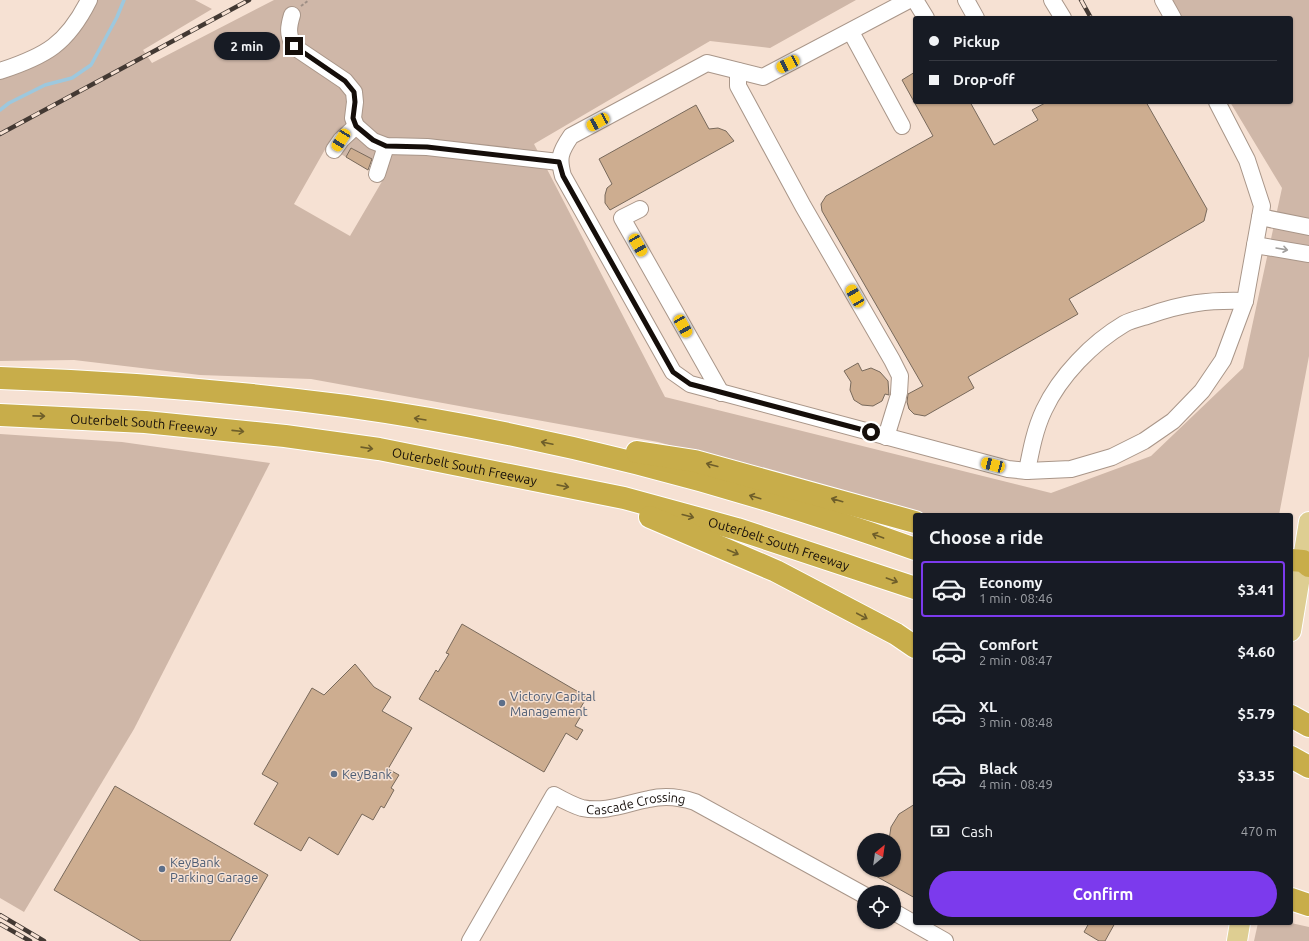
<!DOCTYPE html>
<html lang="en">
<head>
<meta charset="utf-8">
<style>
  body { margin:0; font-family:Ubuntu,sans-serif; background:#242831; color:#f1f3f6; height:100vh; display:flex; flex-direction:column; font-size:15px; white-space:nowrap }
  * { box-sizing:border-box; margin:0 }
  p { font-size:13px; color:#9ea1a6 }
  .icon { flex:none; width:22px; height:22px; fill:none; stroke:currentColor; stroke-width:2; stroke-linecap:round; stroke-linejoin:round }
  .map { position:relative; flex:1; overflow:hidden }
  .details { position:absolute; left:913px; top:513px; width:380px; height:412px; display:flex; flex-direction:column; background:#171b24; border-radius:4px; box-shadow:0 1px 3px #0004 }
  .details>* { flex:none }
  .banner { position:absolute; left:913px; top:16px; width:380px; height:88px; border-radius:4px; box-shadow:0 1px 3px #0004; display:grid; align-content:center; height:88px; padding:0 16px; background:#171b24 }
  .needle { width:26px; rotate:29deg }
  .fabs { position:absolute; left:857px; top:833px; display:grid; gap:8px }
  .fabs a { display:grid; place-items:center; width:44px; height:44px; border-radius:50%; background:#171b24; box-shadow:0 1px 3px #0004; font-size:20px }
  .end { position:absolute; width:18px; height:18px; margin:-9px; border:5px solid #150e0a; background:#fff; box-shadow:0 0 0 2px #fff }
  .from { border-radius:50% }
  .bubble { position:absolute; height:28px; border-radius:14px; background:#171b24; box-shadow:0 1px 3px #0004; font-size:13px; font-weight:700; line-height:28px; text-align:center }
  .car { position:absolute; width:12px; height:24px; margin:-12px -6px; border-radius:5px; box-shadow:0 0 3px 1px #0007; background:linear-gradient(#f5c518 24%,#345 0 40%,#f5c518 0 76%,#345 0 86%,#f5c518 0) }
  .banner b { display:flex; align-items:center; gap:14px; height:38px; font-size:15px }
  .banner b+b { border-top:1px solid #363941 }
  .banner i { width:10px; height:10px; background:#f1f3f6 }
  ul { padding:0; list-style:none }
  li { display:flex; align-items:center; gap:12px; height:56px; margin:0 8px 6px; padding:0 8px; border:2px solid transparent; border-radius:4px }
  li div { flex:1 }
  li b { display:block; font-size:15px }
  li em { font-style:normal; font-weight:700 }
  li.current { border-color:#7c3aed }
  li>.icon { width:36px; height:36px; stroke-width:1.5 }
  h2 { padding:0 16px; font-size:18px; line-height:48px }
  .pay { display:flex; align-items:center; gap:10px; height:44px; padding:0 16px; font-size:15px }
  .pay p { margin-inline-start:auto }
  .action { display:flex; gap:8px; margin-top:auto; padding:8px 16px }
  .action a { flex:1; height:46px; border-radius:24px; background:#7c3aed; color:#fff; font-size:16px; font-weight:700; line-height:46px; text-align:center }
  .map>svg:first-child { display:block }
</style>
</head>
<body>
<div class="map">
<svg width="1309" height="941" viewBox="0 0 1309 941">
  <rect width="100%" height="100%" fill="#f6e1d3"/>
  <g fill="#cfb7a8" fill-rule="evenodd">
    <path d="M81 0H195L212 9 143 50 152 63 274 0H856L770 48 710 41 534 144 665 397 1051 493 1151 456 1243 368 1282 188 1230 102H1291V18H1180L1169 0H1309V356L1279 515H925L658 442 311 379 200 375 74 360 0 361V78L55 36ZM327 146 346 157 352 148 374 161 369 170 384 178 350 236 294 204Z"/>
    <path d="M0 434 122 442 270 463 134 729 24 912 0 898Z"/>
    <path d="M1258 923H1291L1309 927V941H1254Z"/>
  </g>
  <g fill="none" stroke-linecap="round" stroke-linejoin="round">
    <path stroke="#9dc8de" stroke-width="3.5" d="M0 110 9 103 45 85 72 78 91 65 117 17 124 0"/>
  </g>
  <g fill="#cdad90" stroke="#78695b">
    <path d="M915 72V102H970L994 145 1038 120 1032 110 1047 102H1146L1207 209 1204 221 1069 299 1078 314 968 377 974 388 925 416 914 414 909 409 907 402 908 394 923 386 822 211 821 204 826 196 933 136 902 80Z"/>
    <path d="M696 105 709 129 718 128 726 131 734 141 610 210 605 203V195L607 188 612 184 599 159Z"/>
    <path d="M351 148 372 159 368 170 346 157Z"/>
    <path d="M858 363 862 371 871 368 880 372 888 381 889 395 885 394 882 401 873 406 862 405 854 400 850 390 851 382 844 371Z"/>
    <path d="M462 624 587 697 578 712 582 714 575 726 583 730 577 740 566 733 544 772 419 699 436 670 438 672 449 654 446 653Z"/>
    <path d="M355 664 374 687 391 697 382 711 412 728 388 769 399 775 391 788 394 790 384 808 381 806 373 820 362 814 338 855 309 837 301 851 254 824 278 783 262 774 312 688 324 695Z"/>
    <path d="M115 786 268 875 230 941H141L54 890Z"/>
    <path d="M915 804V898L865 870H894V840H889L891 827 899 814Z"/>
    <path d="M1089 923H1115L1105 941H1099L1084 932Z"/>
  </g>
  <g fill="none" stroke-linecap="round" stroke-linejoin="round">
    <g stroke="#a99689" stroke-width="18">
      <g id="minor">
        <path d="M909 0 763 77 707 63 571 136C560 152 558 158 563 176L673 372 690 384 1008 469 1027 471 1071 469 1112 457 1144 441 1173 421 1202 391 1223 360 1245 301 1262 206 1247 160 1217 102"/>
        <path d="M915 0 926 18"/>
        <path d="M966 0 976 18"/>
        <path d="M1052 0 1063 18"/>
        <path d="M1163 0 1173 18"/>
        <path d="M292 15C288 28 288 34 293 46L345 81 354 92 355 102 353 118 356 126 373 141 386 146 427 147 559 162"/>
        <path d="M851 32 902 126"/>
        <path d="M0 71C46 56 67 44 89 0"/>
        <path d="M738 71V86L803 206 892 360 900 376 899 393"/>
        <path d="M334 150 341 140 356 126"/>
        <path d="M377 174 386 146"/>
        <path d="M640 209 622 218 721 393"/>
        <path d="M1260 217 1309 227"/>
        <path d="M1255 245 1309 254"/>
        <path d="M886 437 898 398"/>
        <path d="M1027 471C1031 450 1035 429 1044 410 1060 376 1092 343 1124 324 1131 320 1140 318 1147 316 1183 303 1208 300 1245 301"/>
        <path d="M894 912 945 941"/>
        <path id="s1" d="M470 941 554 795C563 800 572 805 582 808 606 813 627 803 649 799 665 795 680 797 695 802L864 895"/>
      </g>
    </g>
    <g stroke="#fff" stroke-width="22">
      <g id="major">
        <path d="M1291 631 1309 522"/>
        <path d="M1237 941 1240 923"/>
      </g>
    </g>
    <g stroke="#fff" stroke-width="24">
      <g id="highway">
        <path d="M0 378C116 382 232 391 346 406 539 433 732 483 915 549"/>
        <path id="s2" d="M0 415 145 422 285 436 379 449 624 498 737 529 915 588"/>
        <path d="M637 452 695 461 915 522"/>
        <path d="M650 517 776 571 896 634 915 647"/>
        <path d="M1291 560 1303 561 1309 566"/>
        <path d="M1291 716 1309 726"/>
        <path d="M1291 757 1309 767"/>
        <path d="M1291 899 1309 905"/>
      </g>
    </g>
    <path stroke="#9e8f85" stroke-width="2" stroke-dasharray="3 2" stroke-linecap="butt" d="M301 6 309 0"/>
    <use href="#minor" stroke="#fff" stroke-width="16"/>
    <use href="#major" stroke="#dece92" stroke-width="20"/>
    <use href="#highway" stroke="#c8ad4a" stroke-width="22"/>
    <g stroke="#433933" stroke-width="4.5">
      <g id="rail">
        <path d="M1081 0 1091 18"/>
        <path d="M0 134 249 0"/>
        <path d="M0 915 44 941"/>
        <path d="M0 924 30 941"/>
      </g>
    </g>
    <use href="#rail" stroke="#f6e1d3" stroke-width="3" stroke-dasharray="9" stroke-linecap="butt"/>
  </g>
  <defs><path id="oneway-shaft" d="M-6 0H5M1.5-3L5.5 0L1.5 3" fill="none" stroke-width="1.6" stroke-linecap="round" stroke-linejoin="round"/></defs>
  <use stroke="#a19f9d" href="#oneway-shaft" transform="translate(1282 249) rotate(10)"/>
  <g stroke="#6e5e2a">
    <use href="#oneway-shaft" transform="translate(39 416) rotate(1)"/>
    <use href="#oneway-shaft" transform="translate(420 419) rotate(-171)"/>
    <use href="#oneway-shaft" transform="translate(238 431) rotate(6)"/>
    <use href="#oneway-shaft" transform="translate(547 443) rotate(-168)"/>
    <use href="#oneway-shaft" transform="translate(367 448) rotate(8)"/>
    <use href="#oneway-shaft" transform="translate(712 465) rotate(-165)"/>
    <use href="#oneway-shaft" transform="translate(563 486) rotate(11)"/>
    <use href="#oneway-shaft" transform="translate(755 497) rotate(-163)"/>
    <use href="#oneway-shaft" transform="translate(837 500) rotate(-164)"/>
    <use href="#oneway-shaft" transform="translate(688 516) rotate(15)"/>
    <use href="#oneway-shaft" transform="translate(878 536) rotate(-160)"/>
    <use href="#oneway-shaft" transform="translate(733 552) rotate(23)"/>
    <use href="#oneway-shaft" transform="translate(892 580) rotate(20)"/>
    <use href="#oneway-shaft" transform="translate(862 616) rotate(28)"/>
  </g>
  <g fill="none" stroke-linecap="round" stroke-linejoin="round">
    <path stroke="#150e0a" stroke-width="5" d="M294 46 345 81 354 92 355 102 353 118 356 126 373 140 386 146 427 147 559 162 563 176 673 372 690 384 871 432"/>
  </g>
  <g fill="#5c6f8a" stroke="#f6e1d3" stroke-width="1.5">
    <circle cx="502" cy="703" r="4"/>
    <circle cx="334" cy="774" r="4"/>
    <circle cx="162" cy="869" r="4"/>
  </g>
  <g text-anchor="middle" stroke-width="3" stroke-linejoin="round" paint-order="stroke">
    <g font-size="13" fill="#150e0a" stroke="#f6e1d3">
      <text dy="5" stroke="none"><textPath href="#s2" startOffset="144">Outerbelt South Freeway</textPath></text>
      <text dy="5" stroke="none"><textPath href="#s2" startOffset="468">Outerbelt South Freeway</textPath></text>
      <text dy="5" stroke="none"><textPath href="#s2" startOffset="792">Outerbelt South Freeway</textPath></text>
      <text dy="5" stroke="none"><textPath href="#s1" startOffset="254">Cascade Crossing</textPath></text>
    </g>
    <g font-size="13" fill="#4e5e75" stroke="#f6e1d3" text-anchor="start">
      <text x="510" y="701">Victory Capital<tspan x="510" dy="15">Management</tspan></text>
      <text x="342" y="779">KeyBank</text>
      <text x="170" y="867">KeyBank<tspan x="170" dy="15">Parking Garage</tspan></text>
    </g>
  </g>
</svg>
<div class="fabs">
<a><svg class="needle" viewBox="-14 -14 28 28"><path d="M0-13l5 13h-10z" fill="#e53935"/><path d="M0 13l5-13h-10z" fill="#9ea1a6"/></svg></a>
<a><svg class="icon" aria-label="locate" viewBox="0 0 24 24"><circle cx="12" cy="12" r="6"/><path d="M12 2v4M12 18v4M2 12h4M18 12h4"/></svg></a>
</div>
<i class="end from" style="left:871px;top:432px"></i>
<i class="end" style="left:294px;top:46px"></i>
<div class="bubble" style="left:214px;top:32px;width:66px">2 min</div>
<i class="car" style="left:788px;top:64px;rotate:243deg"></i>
<i class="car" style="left:598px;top:122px;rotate:241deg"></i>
<i class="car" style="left:341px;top:140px;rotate:212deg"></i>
<i class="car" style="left:638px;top:245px;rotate:150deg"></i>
<i class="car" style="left:855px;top:296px;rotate:330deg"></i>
<i class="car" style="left:683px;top:326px;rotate:150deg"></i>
<i class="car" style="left:993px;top:465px;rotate:285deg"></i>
<div class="banner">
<b><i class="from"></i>Pickup</b>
<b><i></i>Drop-off</b>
</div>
<section class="details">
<h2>Choose a ride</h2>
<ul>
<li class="current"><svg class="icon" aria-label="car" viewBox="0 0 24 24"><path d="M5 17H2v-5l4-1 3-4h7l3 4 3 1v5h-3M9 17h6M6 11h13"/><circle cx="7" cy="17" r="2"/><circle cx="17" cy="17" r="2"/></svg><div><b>Economy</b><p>1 min · 08:46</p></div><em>$3.41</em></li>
<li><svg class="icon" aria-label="car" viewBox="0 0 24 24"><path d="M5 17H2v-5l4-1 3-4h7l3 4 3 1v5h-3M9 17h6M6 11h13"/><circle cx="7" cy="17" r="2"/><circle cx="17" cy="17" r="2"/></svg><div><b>Comfort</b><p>2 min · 08:47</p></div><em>$4.60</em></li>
<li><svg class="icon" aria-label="car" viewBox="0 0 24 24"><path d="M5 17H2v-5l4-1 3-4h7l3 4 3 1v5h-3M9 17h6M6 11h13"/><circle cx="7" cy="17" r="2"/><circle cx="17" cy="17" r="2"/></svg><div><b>XL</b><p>3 min · 08:48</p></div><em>$5.79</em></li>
<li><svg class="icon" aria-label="car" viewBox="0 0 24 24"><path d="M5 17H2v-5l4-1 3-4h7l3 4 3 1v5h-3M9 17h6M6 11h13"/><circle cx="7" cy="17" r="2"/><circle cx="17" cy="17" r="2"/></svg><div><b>Black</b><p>4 min · 08:49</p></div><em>$3.35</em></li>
</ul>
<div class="pay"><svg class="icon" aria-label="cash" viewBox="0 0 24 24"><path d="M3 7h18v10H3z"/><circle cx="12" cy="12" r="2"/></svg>Cash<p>470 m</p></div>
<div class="action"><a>Confirm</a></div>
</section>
</div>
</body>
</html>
